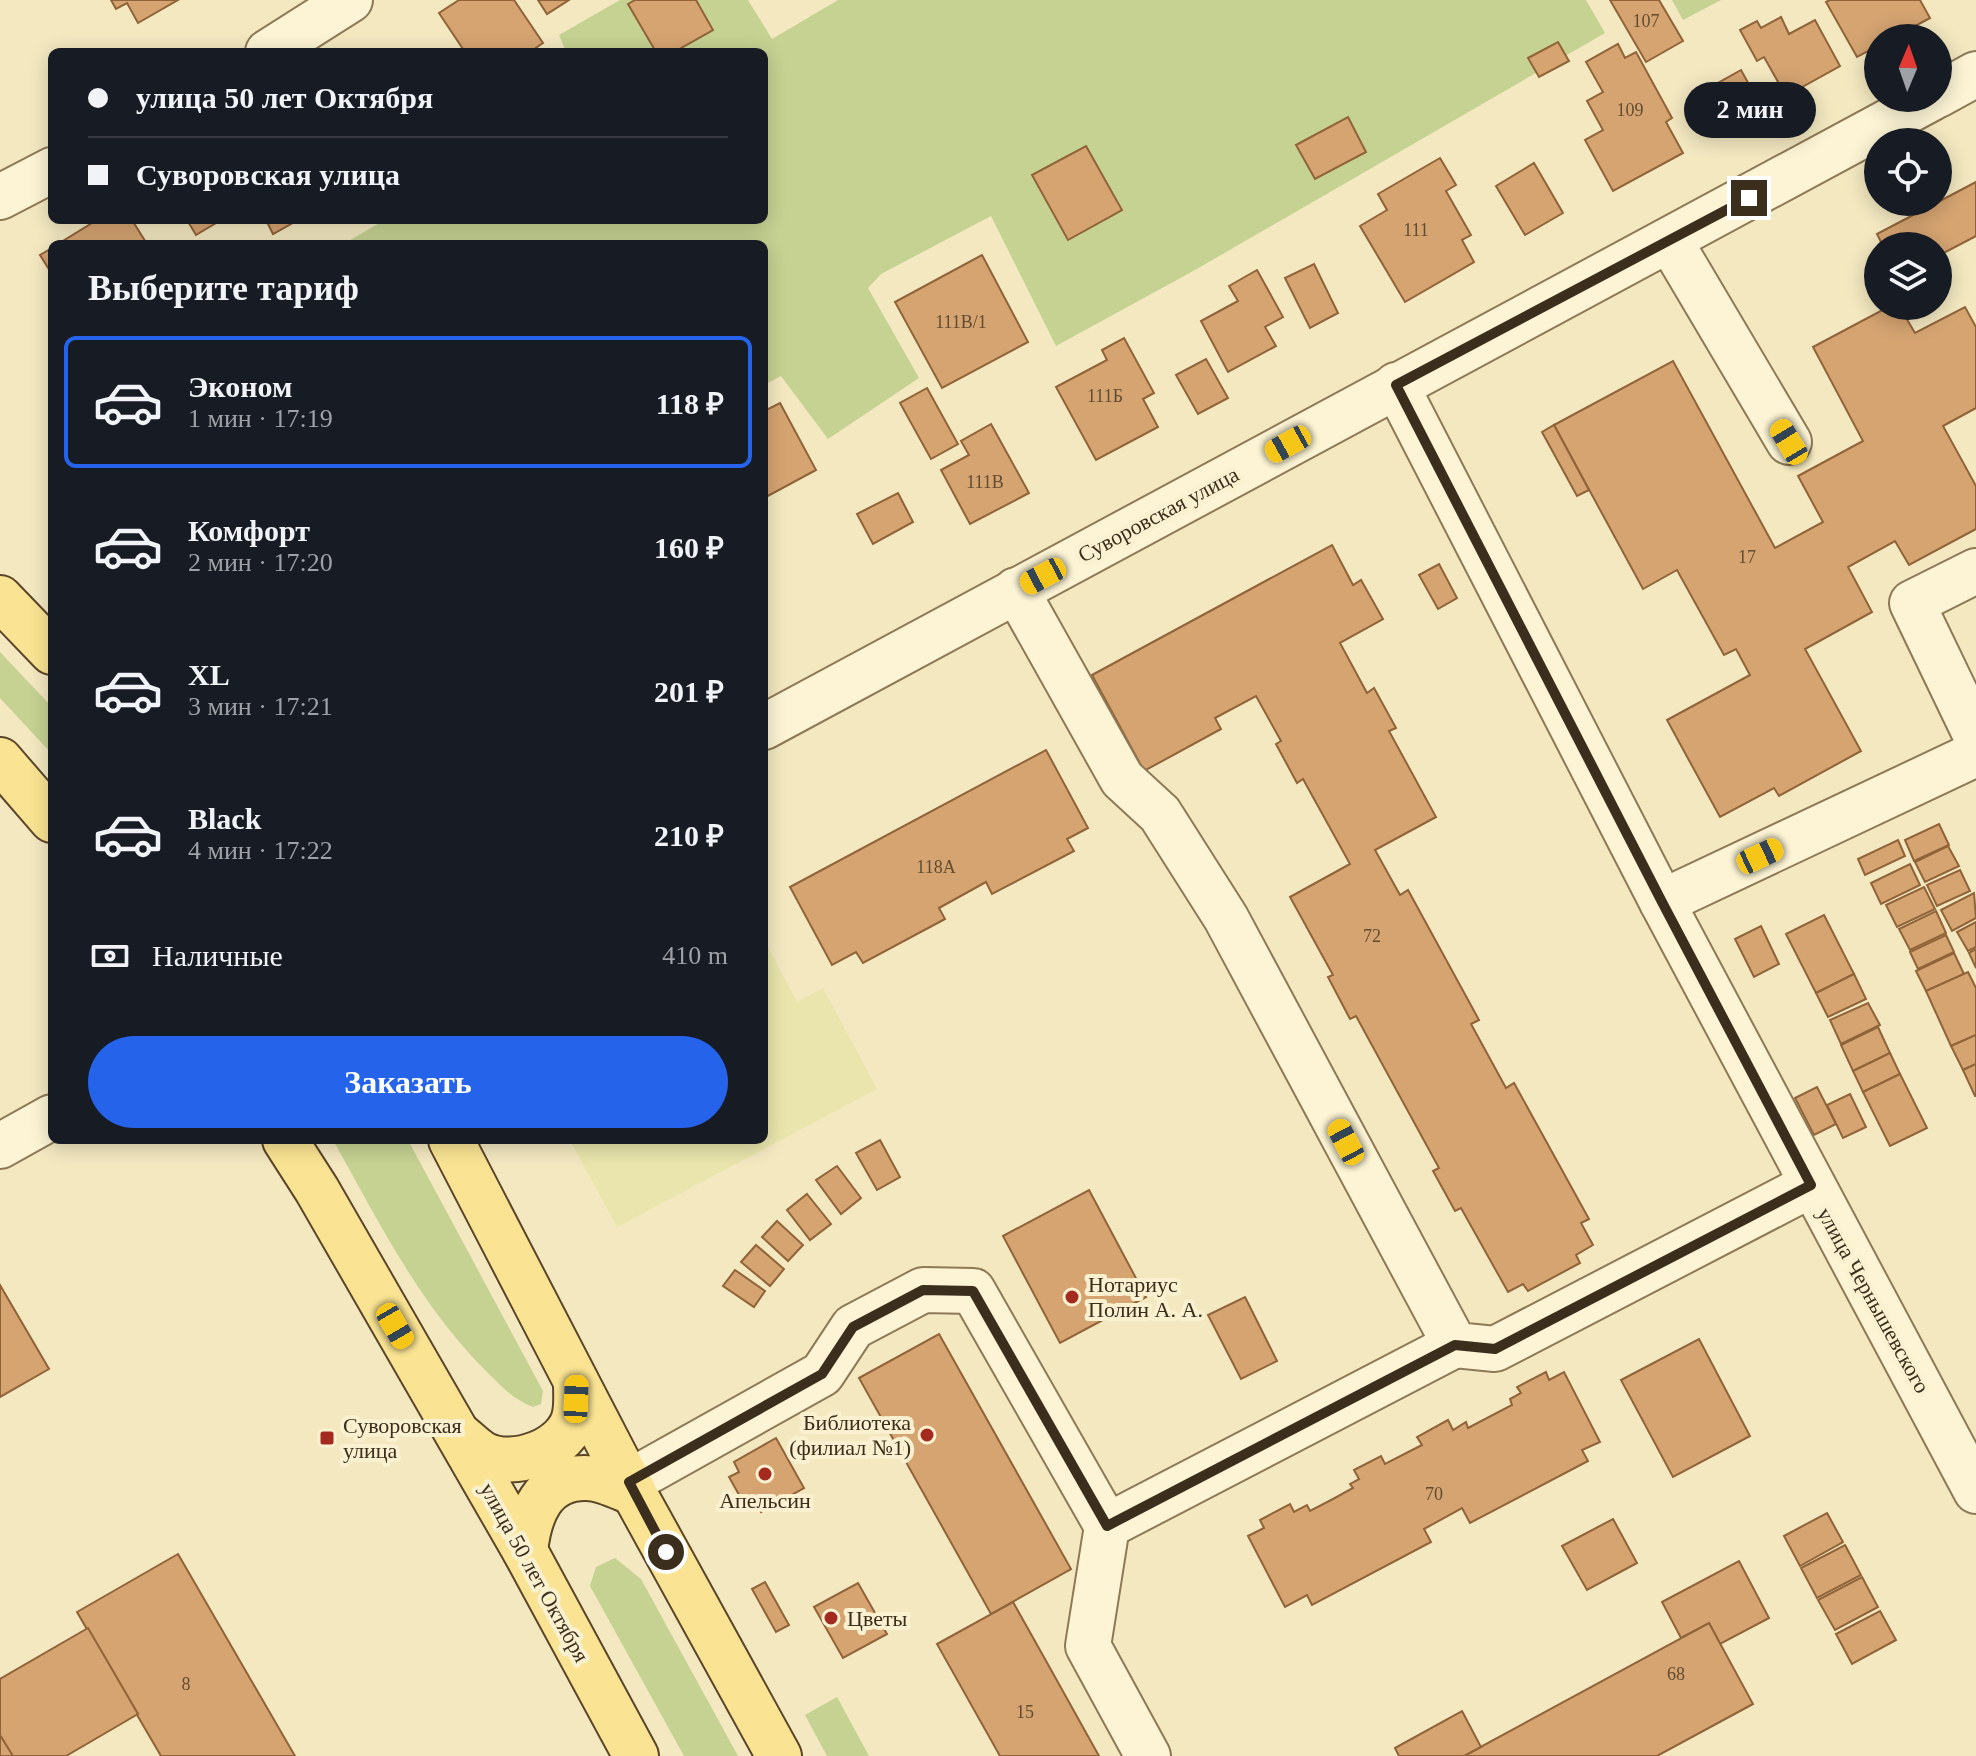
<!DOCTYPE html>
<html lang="ru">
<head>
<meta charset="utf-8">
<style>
  body { margin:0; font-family:"Times New Roman",serif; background:#20242c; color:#f1f3f6; height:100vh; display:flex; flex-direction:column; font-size:30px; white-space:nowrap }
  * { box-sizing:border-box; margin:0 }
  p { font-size:26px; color:#9ea1a6 }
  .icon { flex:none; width:44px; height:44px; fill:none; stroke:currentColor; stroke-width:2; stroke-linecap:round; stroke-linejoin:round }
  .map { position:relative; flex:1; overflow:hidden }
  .side { position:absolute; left:48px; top:240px; width:720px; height:904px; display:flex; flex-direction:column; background:#171b24; border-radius:12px; box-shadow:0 4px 20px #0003 }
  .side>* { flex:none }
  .hud { position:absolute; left:48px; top:48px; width:720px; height:176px; border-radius:12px; box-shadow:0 4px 20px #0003; display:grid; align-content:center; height:176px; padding:0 40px; background:#171b24 }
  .needle { width:52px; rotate:2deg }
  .tools { position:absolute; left:1864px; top:24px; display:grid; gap:16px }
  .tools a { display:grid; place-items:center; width:88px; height:88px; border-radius:50%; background:#171b24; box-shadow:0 4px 20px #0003; font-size:40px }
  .end { position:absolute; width:36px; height:36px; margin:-18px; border:10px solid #3c2e1c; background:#fff; box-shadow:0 0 0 4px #fff }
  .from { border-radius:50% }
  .bubble { position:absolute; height:56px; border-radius:28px; background:#171b24; box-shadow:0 4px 20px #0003; font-size:26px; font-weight:800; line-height:56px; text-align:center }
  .car { position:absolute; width:24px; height:48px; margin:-24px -12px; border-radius:10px; box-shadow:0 0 6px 2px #0007; background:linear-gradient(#f5c518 24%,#345 0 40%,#f5c518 0 76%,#345 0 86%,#f5c518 0) }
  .hud b { display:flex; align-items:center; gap:28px; height:76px; font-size:30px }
  .hud b+b { border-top:2px solid #363941 }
  .hud i { width:20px; height:20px; background:#f1f3f6 }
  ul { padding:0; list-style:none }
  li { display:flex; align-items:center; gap:24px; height:132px; margin:0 16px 12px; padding:0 24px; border:4px solid transparent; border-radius:12px }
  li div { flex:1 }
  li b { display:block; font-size:30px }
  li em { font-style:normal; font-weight:800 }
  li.selected { border-color:#2563eb }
  li>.icon { width:72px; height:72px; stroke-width:1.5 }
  h2 { padding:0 40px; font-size:36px; line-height:96px }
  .pay { display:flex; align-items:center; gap:20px; height:88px; padding:0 40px; font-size:30px }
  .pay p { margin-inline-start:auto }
  .button { display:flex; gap:16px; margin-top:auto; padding:16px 40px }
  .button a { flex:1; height:92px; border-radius:48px; background:#2563eb; color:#fff; font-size:32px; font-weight:800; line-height:92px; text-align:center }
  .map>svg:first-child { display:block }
</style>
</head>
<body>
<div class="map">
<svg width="1976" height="1756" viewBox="0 0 1976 1756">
  <rect width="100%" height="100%" fill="#f3e8c0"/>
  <path fill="#e9e5ac" d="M764 940 797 1002 823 988 877 1089 617 1227 570 1140H764Z"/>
  <g fill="#c5d292">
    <path d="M620 0H748L772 39 838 0H1586L1605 33 1195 270 1056 346 991 216 881 274 868 288 919 378 828 439 781 376 764 385V244H343L385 220H764V52H566L559 35Z"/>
    <path d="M1672 0H1721L1683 20Z"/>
    <path d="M0 652 52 707V754L0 698Z"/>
    <path d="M333 1140H408L543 1391 541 1404 533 1407C515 1400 504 1389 490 1375 421 1308 379 1222 333 1140Z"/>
    <path d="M615 1558 641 1579 738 1756H684L590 1586 596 1567Z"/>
    <path d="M837 1697 869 1756H827L805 1715Z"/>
  </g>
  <g fill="#d5a471" stroke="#906339" stroke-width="2">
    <path d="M111 0H178L138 23 127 3 116 9Z"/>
    <path d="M459 0H514L543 43 530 52H465L439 13Z"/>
    <path d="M538 0H569L547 14Z"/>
    <path d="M635 0H696L713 30 674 52H656L628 4Z"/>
    <path d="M1610 0H1659L1683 41 1646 62Z"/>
    <path d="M1830 0H1920L1930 18 1893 38H1878V46L1857 57 1826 2Z"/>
    <path d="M1781 17 1789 34 1815 20 1840 66 1786 96 1764 57 1757 61 1740 30 1757 21 1761 28Z"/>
    <path d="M1558 42 1569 61 1539 77 1528 58Z"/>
    <path d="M1618 44 1625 58 1636 52 1672 118 1666 122 1683 153 1613 191 1585 140 1603 130 1587 101 1603 92 1586 62Z"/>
    <path d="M1741 70 1762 108 1739 121 1718 83Z"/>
    <path d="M1718 83 1739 121 1715 134 1694 96Z"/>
    <path d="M1348 117 1366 152 1315 179 1296 145Z"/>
    <path d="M1086 146 1122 210 1068 240 1032 175Z"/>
    <path d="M1440 158 1456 185 1446 191 1471 235 1462 240 1474 262 1405 302 1360 226 1387 210 1378 194Z"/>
    <path d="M1534 163 1563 213 1525 235 1496 186Z"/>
    <path d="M1976 182V236L1938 256V246H1883L1877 234Z"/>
    <path d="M97 220H132L147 244H58Z"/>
    <path d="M187 220H221L196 235Z"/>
    <path d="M266 220H298L273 234Z"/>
    <path d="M52 248V274L40 255Z"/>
    <path d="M982 255 1028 342 942 388 895 302Z"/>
    <path d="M1314 264 1338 313 1310 328 1285 278Z"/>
    <path d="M1257 270 1283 317 1265 327 1276 346 1228 372 1201 321 1238 301 1229 286Z"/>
    <path d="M1890 306H1899L1915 333 1965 307 1976 327V408L1943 426 1976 486V529L1909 565 1895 541 1848 567 1872 612 1805 649 1861 751 1779 796 1774 788 1720 817 1667 720 1750 675 1736 649 1724 655 1677 570 1643 589 1554 425 1673 361 1775 548 1823 522 1798 476 1863 441 1813 347Z"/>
    <path d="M1124 338 1154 393 1143 399 1158 427 1096 460 1056 387 1107 360 1102 350Z"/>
    <path d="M1206 359 1228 398 1198 414 1176 375Z"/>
    <path d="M927 388 958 444 931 459 900 403Z"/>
    <path d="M780 403 816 470 764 498V411Z"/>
    <path d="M991 424 1029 493 970 524 941 470 969 455 961 441Z"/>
    <path d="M1554 425 1589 490 1577 496 1542 432Z"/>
    <path d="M898 493 913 522 873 544 857 514Z"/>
    <path d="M1332 545 1353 585 1361 580 1383 619 1340 643 1367 693 1374 688 1396 728 1389 731 1436 817 1375 850 1400 895 1408 890 1479 1020 1471 1024 1506 1088 1514 1083 1589 1219 1581 1223 1593 1245 1576 1255 1580 1263 1528 1291 1523 1284 1508 1292 1461 1208 1455 1211 1433 1171 1439 1168 1356 1016 1350 1019 1328 977 1333 975 1290 897 1350 864 1303 779 1297 783 1276 744 1281 741 1256 696 1215 718 1221 729 1144 771 1092 675Z"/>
    <path d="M1439 564 1457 598 1438 609 1419 575Z"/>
    <path d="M1046 750 1088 828 1067 839 1074 851 992 894 986 882 939 908 945 919 863 963 856 952 832 965 790 887Z"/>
    <path d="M1939 824 1949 845 1914 861 1905 840Z"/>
    <path d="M1898 840 1905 856 1865 875 1858 859Z"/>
    <path d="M1948 846 1959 866 1925 882 1915 862Z"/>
    <path d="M1910 864 1920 885 1881 904 1871 883Z"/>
    <path d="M1960 870 1970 891 1937 906 1927 885Z"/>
    <path d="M1924 887 1935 909 1897 927 1886 905Z"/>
    <path d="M1974 893 1976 918 1952 931 1941 910Z"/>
    <path d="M1936 911 1946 933 1910 950 1899 929Z"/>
    <path d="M1824 915 1854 974 1816 993 1786 934Z"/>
    <path d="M1976 922V947L1968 951 1957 932Z"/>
    <path d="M1761 926 1779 964 1754 977 1735 939Z"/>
    <path d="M1946 935 1954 952 1918 969 1910 952Z"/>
    <path d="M1976 949V968L1969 953Z"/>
    <path d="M1954 953 1964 974 1926 991 1916 971Z"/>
    <path d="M1968 972 1976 988V1035L1951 1046 1926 991Z"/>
    <path d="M1854 974 1866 999 1828 1017 1816 993Z"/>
    <path d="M1868 1003 1880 1025 1841 1044 1830 1020Z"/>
    <path d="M1878 1027 1890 1053 1853 1071 1841 1045Z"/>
    <path d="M1976 1035V1064L1963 1070 1951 1046Z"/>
    <path d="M1890 1053 1900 1074 1863 1092 1853 1071Z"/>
    <path d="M1976 1064V1096H1975L1963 1070Z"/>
    <path d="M1900 1074 1927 1128 1890 1146 1863 1092Z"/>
    <path d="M1817 1087 1836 1124 1814 1135 1795 1098Z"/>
    <path d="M1850 1094 1866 1127 1843 1138 1827 1105Z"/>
    <path d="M880 1140 900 1177 877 1190 856 1153Z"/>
    <path d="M837 1166 861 1198 841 1214 816 1180Z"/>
    <path d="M1089 1190 1146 1297 1060 1343 1003 1236Z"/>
    <path d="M807 1194 831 1224 810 1240 787 1210Z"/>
    <path d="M777 1221 803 1245 788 1261 762 1237Z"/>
    <path d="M756 1245 784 1269 770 1286 741 1262Z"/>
    <path d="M735 1270 765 1291 754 1307 723 1286Z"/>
    <path d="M0 1285 49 1369 0 1397Z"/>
    <path d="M1245 1297 1277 1361 1241 1379 1208 1315Z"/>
    <path d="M939 1334 1071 1569 991 1614 859 1378Z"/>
    <path d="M1699 1339 1750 1436 1673 1477 1621 1380Z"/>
    <path d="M1546 1372 1549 1380 1564 1372 1600 1442 1582 1450 1588 1461 1470 1523 1462 1508 1424 1529 1431 1542 1312 1605 1307 1595 1285 1607 1248 1536 1264 1528 1260 1520 1290 1504 1294 1512 1307 1505 1310 1511 1333 1499 1353 1488 1350 1484 1359 1479 1354 1470 1381 1456 1385 1464 1422 1445 1417 1437 1448 1420 1453 1430 1466 1422 1468 1428 1512 1405 1510 1399 1521 1393 1517 1387Z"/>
    <path d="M776 1438 804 1488 761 1512 757 1503 747 1509 729 1477 739 1472 734 1462Z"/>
    <path d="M1827 1513 1843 1542 1800 1566 1784 1536Z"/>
    <path d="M1613 1519 1637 1563 1587 1590 1562 1546Z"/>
    <path d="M1845 1545 1861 1575 1817 1598 1801 1568Z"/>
    <path d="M178 1554 295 1756H161L77 1612Z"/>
    <path d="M1739 1561 1769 1618 1720 1644 1709 1623 1681 1638 1662 1602Z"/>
    <path d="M1862 1577 1878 1607 1835 1630 1818 1600Z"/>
    <path d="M765 1582 789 1625 776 1632 752 1589Z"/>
    <path d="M858 1583 887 1634 843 1658 814 1607Z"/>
    <path d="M1013 1602 1050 1668 1099 1756H1000L937 1644Z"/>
    <path d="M1880 1611 1896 1640 1852 1664 1836 1634Z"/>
    <path d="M1709 1623 1753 1704 1657 1756H1464Z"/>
    <path d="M88 1628 138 1714 66 1756H12L0 1736V1679Z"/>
    <path d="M1462 1711 1481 1747 1464 1756H1399L1395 1748Z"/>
    <path d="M0 1735 13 1756H0Z"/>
  </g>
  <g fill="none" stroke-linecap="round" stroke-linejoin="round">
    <g stroke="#8e7956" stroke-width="48">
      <g id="minor">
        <path d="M268 52 350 0"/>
        <path d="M1938 95 1976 74"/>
        <path d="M0 197 52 170"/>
        <path d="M1670 241 1789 442"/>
        <path d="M1396 385 1662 902 1976 1491"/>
        <path d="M1976 571 1912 603 1976 736"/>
        <path d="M1016 590 1122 779 1160 814 1226 918 1455 1345 1495 1349 1811 1185"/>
        <path d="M764 727 1932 98"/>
        <path d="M1662 902 1976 754"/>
        <path d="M0 1146 52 1117"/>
        <path d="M629 1482 822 1374 853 1327 923 1290 973 1291 1107 1526 1088 1646 1148 1756"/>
        <path d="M1107 1526 1455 1345"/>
      </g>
    </g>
    <g stroke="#5b462a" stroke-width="48">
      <g id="major">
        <path d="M0 598 52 652"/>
        <path d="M0 760 52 820"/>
        <path d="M285 1140 317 1190 525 1551 636 1756"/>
        <path d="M451 1140 634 1493 779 1756"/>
        <path d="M458 1434C466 1440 474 1449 483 1454 513 1470 569 1450 575 1414 577 1404 576 1392 576 1382"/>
        <path d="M525 1551C529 1515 542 1477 586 1478 602 1478 619 1487 634 1493"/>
      </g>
    </g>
    <use href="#minor" stroke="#fcf4d4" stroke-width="44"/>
    <use href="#major" stroke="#fae493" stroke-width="44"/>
  </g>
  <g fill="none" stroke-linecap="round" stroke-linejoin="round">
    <path stroke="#3c2e1c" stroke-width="10" d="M666 1552 629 1482 822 1374 853 1327 923 1290 973 1291 1107 1526 1455 1345 1495 1349 1811 1185 1662 902 1396 385 1749 198"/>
  </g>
  <g fill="#a42a1f" stroke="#f9f1d0" stroke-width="3">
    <circle cx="1072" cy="1297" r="8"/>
    <circle cx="927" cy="1435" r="8"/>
    <rect x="319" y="1430" width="16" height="16" rx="4"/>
    <circle cx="765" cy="1474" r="8"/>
    <circle cx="831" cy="1618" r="8"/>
  </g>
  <g text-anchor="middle" stroke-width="8" stroke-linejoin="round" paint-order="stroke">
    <g font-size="18" fill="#624c31">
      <text x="1646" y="27">107</text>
      <text x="1630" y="116">109</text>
      <text x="1416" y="236">111</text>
      <text x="961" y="328">111В/1</text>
      <text x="1105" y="402">111Б</text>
      <text x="985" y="488">111В</text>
      <text x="1747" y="563">17</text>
      <text x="936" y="873">118А</text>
      <text x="1372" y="942">72</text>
      <text x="1434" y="1500">70</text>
      <text x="1676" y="1680">68</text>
      <text x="186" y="1690">8</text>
      <text x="1025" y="1718">15</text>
    </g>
    <g font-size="22" fill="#3c2e1c" stroke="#f9f1d0">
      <text transform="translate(1158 514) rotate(-28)" y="8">Суворовская улица</text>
      <text transform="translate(1874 1300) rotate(61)" y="8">улица Чернышевского</text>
      <text transform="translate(535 1572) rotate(61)" y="8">улица 50 лет Октября</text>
    </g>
    <g font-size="22" fill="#3c2e1c" stroke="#f9f1d0" text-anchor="start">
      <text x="1088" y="1292">Нотариус<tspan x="1088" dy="25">Полин А. А.</tspan></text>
      <text x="911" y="1430" text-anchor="end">Библиотека<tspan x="911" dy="25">(филиал №1)</tspan></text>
      <text x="343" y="1433">Суворовская<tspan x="343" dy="25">улица</tspan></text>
      <text x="765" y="1508" text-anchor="middle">Апельсин</text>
      <text x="847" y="1626">Цветы</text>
    </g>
  </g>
</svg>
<div class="tools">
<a><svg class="needle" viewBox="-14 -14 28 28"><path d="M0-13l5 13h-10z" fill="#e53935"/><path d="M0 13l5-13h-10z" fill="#9ea1a6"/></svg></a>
<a><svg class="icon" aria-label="locate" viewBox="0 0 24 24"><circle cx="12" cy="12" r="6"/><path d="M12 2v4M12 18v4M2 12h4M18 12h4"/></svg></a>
<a><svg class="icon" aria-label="layers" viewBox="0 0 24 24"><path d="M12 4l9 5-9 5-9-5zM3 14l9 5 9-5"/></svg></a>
</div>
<i class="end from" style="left:666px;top:1552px"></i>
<i class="end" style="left:1749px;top:198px"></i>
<div class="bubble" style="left:1684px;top:82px;width:132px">2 мин</div>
<i class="car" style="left:1789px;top:442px;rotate:329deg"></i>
<i class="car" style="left:1288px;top:444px;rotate:241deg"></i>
<i class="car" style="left:1043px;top:576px;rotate:242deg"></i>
<i class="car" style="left:1760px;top:856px;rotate:65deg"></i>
<i class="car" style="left:1346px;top:1142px;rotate:332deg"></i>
<i class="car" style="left:395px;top:1326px;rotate:150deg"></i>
<i class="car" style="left:576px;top:1399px;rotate:2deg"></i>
<div class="hud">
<b><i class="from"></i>улица 50 лет Октября</b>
<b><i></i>Суворовская улица</b>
</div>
<section class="side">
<h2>Выберите тариф</h2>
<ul>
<li class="selected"><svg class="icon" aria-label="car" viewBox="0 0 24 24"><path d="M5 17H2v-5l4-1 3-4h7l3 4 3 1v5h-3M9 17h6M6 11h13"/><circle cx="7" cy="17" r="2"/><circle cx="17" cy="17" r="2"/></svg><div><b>Эконом</b><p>1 мин · 17:19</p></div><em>118 ₽</em></li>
<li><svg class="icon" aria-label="car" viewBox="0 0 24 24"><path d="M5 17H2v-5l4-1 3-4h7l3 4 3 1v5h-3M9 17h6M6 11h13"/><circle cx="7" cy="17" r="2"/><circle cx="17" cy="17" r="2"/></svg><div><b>Комфорт</b><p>2 мин · 17:20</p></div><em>160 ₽</em></li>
<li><svg class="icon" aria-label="car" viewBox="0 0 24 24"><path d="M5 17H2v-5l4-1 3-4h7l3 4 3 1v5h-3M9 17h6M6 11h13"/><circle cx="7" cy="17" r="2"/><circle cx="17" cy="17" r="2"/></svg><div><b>XL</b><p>3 мин · 17:21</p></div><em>201 ₽</em></li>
<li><svg class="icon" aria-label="car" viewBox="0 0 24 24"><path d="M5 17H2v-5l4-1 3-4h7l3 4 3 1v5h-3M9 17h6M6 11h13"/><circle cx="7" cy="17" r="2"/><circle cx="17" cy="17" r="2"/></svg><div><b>Black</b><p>4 мин · 17:22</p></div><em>210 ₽</em></li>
</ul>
<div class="pay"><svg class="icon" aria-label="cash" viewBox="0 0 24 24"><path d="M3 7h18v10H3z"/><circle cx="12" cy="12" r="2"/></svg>Наличные<p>410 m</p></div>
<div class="button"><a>Заказать</a></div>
</section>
</div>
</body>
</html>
